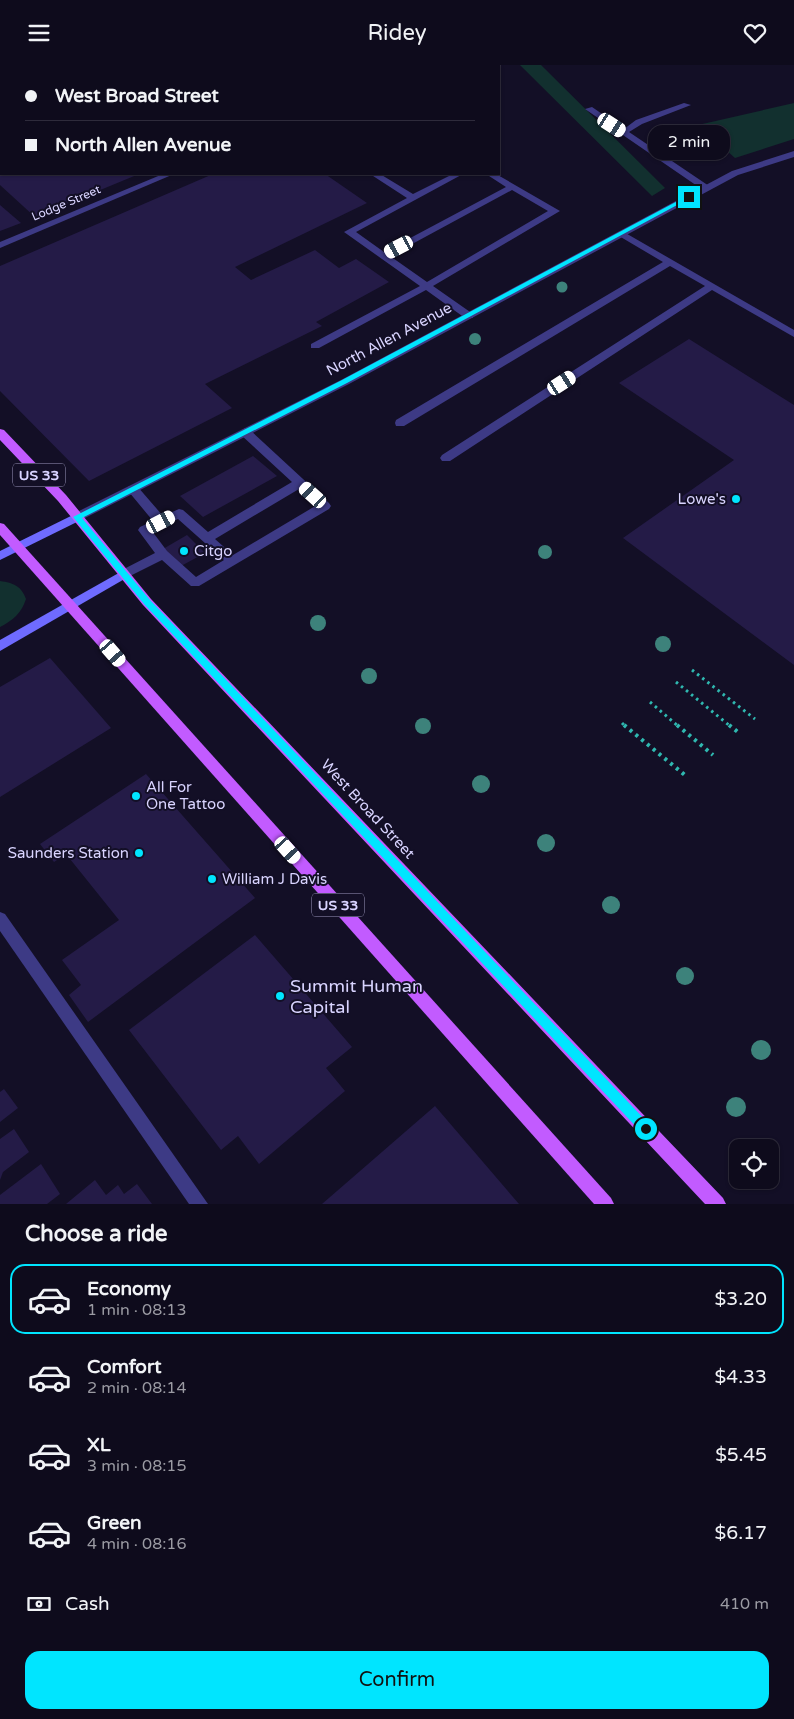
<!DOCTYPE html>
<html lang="en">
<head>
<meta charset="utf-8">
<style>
  body { margin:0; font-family:"Varela Round",sans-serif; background:#1c1929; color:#f1f3f6; height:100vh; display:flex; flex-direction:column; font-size:19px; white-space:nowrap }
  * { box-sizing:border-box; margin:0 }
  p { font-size:16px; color:#9b9ba3 }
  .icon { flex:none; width:28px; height:28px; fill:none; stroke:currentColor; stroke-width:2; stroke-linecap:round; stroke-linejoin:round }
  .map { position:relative; height:1139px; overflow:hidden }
  .side { display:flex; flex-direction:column; background:#0e0b1c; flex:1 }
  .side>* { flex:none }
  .hud { position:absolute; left:0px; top:0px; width:500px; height:110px; box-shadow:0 1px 4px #0004,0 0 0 1px #2e2b3b; display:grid; align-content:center; height:110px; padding:0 25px; background:#0e0b1c }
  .fabs { position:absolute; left:729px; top:1074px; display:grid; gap:10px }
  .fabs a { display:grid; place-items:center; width:50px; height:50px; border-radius:10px; background:#0e0b1c; box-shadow:0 1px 4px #0004,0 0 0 1px #2e2b3b; font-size:25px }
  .end { position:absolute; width:22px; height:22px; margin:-11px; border:6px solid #00e5ff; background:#111; box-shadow:0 0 0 2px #111 }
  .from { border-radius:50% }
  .bubble { position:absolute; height:35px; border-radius:15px; background:#0e0b1c; box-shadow:0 1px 4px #0004,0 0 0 1px #2e2b3b; font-size:16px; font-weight:600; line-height:35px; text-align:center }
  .car { position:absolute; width:15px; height:30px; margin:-15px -8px; border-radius:6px; box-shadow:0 0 4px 1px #0007; background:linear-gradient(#fff 24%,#345 0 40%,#fff 0 76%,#345 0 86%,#fff 0) }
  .hud b { display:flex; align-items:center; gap:18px; height:48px; font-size:19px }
  .hud b+b { border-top:1px solid #2e2b3b }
  .hud i { width:12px; height:12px; background:#f1f3f6 }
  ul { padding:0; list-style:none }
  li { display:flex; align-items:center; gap:15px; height:70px; margin:0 10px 8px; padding:0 15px; border:2px solid transparent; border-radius:15px }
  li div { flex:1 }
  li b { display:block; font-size:19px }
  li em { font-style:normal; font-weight:600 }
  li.active { border-color:#00e5ff }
  li>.icon { width:45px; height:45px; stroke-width:1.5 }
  h2 { padding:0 25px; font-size:22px; line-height:60px }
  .pay { display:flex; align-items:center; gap:12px; height:55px; padding:0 25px; font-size:19px }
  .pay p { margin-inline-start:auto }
  .button { display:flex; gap:10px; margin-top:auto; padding:10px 25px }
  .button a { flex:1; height:58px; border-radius:15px; background:#00e5ff; color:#111; font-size:20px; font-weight:600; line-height:58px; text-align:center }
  header { display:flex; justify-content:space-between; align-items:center; height:65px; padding:0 25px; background:#0e0b1c; font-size:22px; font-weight:600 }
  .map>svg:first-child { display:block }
</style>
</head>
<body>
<header><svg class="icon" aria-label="menu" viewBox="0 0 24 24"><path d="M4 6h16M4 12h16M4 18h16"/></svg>Ridey<svg class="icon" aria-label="heart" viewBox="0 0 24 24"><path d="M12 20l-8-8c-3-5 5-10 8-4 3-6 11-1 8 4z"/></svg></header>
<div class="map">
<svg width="794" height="1139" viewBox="0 0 794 1139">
  <rect width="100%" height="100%" fill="#130f26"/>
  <g fill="#12302f">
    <path d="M520 0H541L665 123 652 131Z"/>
    <path d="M794 38V74L735 93 698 60Z"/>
    <path d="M0 516C14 518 21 521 26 534 21 549 13 555 0 562Z"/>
  </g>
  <g fill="#241b47">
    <path d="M0 109H139L35 152 0 120Z"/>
    <path d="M213 109H325L367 138 235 202 251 215 315 185 339 203 356 194 389 217 316 257 322 261 205 319 232 343 89 416 0 326V201Z"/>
    <path d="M0 140 21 158 0 166Z"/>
    <path d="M689 274 794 340V600L623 473 734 395 619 318Z"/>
    <path d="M253 391 277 411 203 452 180 431Z"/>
    <path d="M187 470 205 488 181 501 163 484Z"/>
    <path d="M50 593 111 663 0 732V622Z"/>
    <path d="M146 709 255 833 88 957 69 930 81 920 62 895 119 855 66 789 54 797 40 779Z"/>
    <path d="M255 870 352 982 326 1003 345 1026 259 1099 238 1071 221 1085 129 965Z"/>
    <path d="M4 1024 18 1043 0 1057V1027Z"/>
    <path d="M435 1041 519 1139H322Z"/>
    <path d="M14 1064 29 1087 3 1107 0 1115V1074Z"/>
    <path d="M41 1099 60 1129 47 1139H0V1130Z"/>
    <path d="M95 1115 106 1130 118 1120 124 1129 137 1119 152 1139H66Z"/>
  </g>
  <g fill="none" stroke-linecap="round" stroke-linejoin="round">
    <g stroke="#2fb8b0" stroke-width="3" stroke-dasharray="2.5 4" stroke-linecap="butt">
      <path d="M692 605 755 654"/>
      <path d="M676 617 730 661"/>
      <path d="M650 637 678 661"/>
      <path d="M622 658 625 661"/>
    </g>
    <g stroke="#2fb8b0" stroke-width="4" stroke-dasharray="3 4.5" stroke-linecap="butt">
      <path d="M624 660 686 711"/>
      <path d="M677 660 713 690"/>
      <path d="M729 660 739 668"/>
    </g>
    <g fill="#3d3a85" fill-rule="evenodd">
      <path d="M117 0H126L127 1H118Z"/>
      <path d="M377 0H386L387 1H378Z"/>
      <path d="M684 38 691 40 642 59 629 67 709 121V125H703L585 44 592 42 624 64 636 55Z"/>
      <path d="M370 109H380L413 129 453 109H463L356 167 384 187 506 122 486 109H496L560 146 433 221 473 249V253H465L426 225 319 283H311V279L420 221 344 167 407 133ZM512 125 548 146 427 217 390 191Z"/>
      <path d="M622 166 794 265V272L712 225 450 396H442L440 393 442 390 705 221 670 201 404 361H396L395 358 396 355 663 197 619 171 617 169Z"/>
      <path d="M245 363 249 364 329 438 331 441 329 444 199 521H191L162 495 128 512H120L118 509 120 506 155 488 138 465 140 462 153 456 129 427 127 424 129 421H137L163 451 179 444 183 445 208 467 292 417 241 370 240 367ZM299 424 317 440 233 490 215 474ZM178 454 224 495 196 512 167 486 152 466Z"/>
      <path d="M0 847 5 849 208 1139H189L0 866Z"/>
    </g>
    <g fill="#3d3a85" fill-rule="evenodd">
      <path d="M54 0H63L64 1H55Z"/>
      <path d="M794 86V92L738 110 349 319 81 455H73L71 452 73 449 341 315 732 106Z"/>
      <path d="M163 109H174L0 183V177Z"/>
    </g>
    <g fill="#6f6bff" fill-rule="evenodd">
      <path d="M77 448 83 452 81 455 0 495V486Z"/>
      <path d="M124 505 130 509 128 512 0 586V575Z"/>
    </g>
    <g fill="#c25bff" fill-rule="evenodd">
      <path d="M0 364 4 365 66 430 151 534 723 1133 726 1139H705L143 540 58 436 0 375Z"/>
      <path d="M0 458 4 459 611 1133 614 1139H594L0 470Z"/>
    </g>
  </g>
  <g fill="#3d827b">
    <circle cx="562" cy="222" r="5.5"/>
    <circle cx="475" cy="274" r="6"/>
    <circle cx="545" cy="487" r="7"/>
    <circle cx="318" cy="558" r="8"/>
    <circle cx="663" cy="579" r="8"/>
    <circle cx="369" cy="611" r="8"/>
    <circle cx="423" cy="661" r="8"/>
    <circle cx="481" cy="719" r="9"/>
    <circle cx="546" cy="778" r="9"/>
    <circle cx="611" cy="840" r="9"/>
    <circle cx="685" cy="911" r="9"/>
    <circle cx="761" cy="985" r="10"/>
    <circle cx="736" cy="1042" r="10"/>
  </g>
  <path fill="#00e5ff" d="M687 131 692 132 347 318 82 453 150 535 650 1060 651 1064 650 1068 646 1069 642 1068 144 539 73 452 342 315Z"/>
  <g fill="#00e5ff" stroke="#130f26" stroke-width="2">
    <circle cx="736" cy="434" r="5"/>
    <circle cx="184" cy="486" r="5"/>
    <circle cx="136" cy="731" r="5"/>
    <circle cx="139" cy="788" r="5"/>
    <circle cx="212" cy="814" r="5"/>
    <circle cx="280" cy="931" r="5"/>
  </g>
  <g text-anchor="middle" stroke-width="4" stroke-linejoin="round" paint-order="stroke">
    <g font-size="12" fill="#d9d4ff" stroke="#130f26">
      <text transform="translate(66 138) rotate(-23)" y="4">Lodge Street</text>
    </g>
    <g fill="#130f26" stroke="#9e99be" stroke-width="1">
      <rect x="13" y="398.5" width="52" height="23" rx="4"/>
      <rect x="312" y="828.5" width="52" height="23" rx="4"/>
    </g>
    <g font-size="14" font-weight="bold" fill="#d9d4ff">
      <text x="39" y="415">US 33</text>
      <text x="338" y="845">US 33</text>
    </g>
    <g font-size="15" fill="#d9d4ff" stroke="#130f26">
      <text transform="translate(389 274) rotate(-28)" y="5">North Allen Avenue</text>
      <text transform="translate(368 744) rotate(47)" y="5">West Broad Street</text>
    </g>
    <g font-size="15" fill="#d9d4ff" stroke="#130f26" text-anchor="start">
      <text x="726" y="439" text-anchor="end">Lowe's</text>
      <text x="194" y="491">Citgo</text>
      <text x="146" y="727">All For<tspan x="146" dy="17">One Tattoo</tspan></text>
      <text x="129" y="793" text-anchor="end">Saunders Station</text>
      <text x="222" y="819">William J Davis</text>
    </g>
    <g font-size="18" fill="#d9d4ff" stroke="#130f26" text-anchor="start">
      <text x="290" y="927">Summit Human<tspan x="290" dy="21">Capital</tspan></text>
    </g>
  </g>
</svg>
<div class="fabs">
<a><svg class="icon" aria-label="locate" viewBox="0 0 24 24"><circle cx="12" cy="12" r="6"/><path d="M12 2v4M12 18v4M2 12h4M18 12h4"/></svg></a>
</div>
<i class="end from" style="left:646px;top:1064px"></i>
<i class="end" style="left:689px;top:132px"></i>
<div class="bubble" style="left:648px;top:60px;width:82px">2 min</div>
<i class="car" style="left:612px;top:60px;rotate:123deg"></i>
<i class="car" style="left:399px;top:182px;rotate:242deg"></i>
<i class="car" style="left:562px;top:318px;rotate:57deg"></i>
<i class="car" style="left:313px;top:430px;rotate:312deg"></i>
<i class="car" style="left:161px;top:457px;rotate:63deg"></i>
<i class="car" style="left:113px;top:588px;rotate:139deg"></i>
<i class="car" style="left:288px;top:785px;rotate:138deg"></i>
<div class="hud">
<b><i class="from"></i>West Broad Street</b>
<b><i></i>North Allen Avenue</b>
</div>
</div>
<section class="side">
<h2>Choose a ride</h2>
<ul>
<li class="active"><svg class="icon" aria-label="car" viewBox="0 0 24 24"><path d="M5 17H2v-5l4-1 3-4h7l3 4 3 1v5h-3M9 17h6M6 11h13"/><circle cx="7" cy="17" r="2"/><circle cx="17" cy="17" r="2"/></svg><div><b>Economy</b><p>1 min · 08:13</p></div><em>$3.20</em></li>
<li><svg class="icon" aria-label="car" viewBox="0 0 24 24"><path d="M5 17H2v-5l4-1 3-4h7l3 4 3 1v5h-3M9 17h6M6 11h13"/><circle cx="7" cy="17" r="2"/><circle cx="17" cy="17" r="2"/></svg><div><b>Comfort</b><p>2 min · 08:14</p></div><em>$4.33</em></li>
<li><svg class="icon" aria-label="car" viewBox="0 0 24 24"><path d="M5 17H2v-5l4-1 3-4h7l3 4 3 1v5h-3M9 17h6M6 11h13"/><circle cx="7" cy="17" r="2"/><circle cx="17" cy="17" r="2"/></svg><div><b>XL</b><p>3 min · 08:15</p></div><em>$5.45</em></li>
<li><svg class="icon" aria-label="car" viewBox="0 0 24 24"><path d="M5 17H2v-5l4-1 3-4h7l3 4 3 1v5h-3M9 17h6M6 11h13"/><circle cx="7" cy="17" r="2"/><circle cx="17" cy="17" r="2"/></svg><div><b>Green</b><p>4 min · 08:16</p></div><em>$6.17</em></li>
</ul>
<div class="pay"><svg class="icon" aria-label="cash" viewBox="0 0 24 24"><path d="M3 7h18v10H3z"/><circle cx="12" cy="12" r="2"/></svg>Cash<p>410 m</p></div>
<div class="button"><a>Confirm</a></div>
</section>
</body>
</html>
